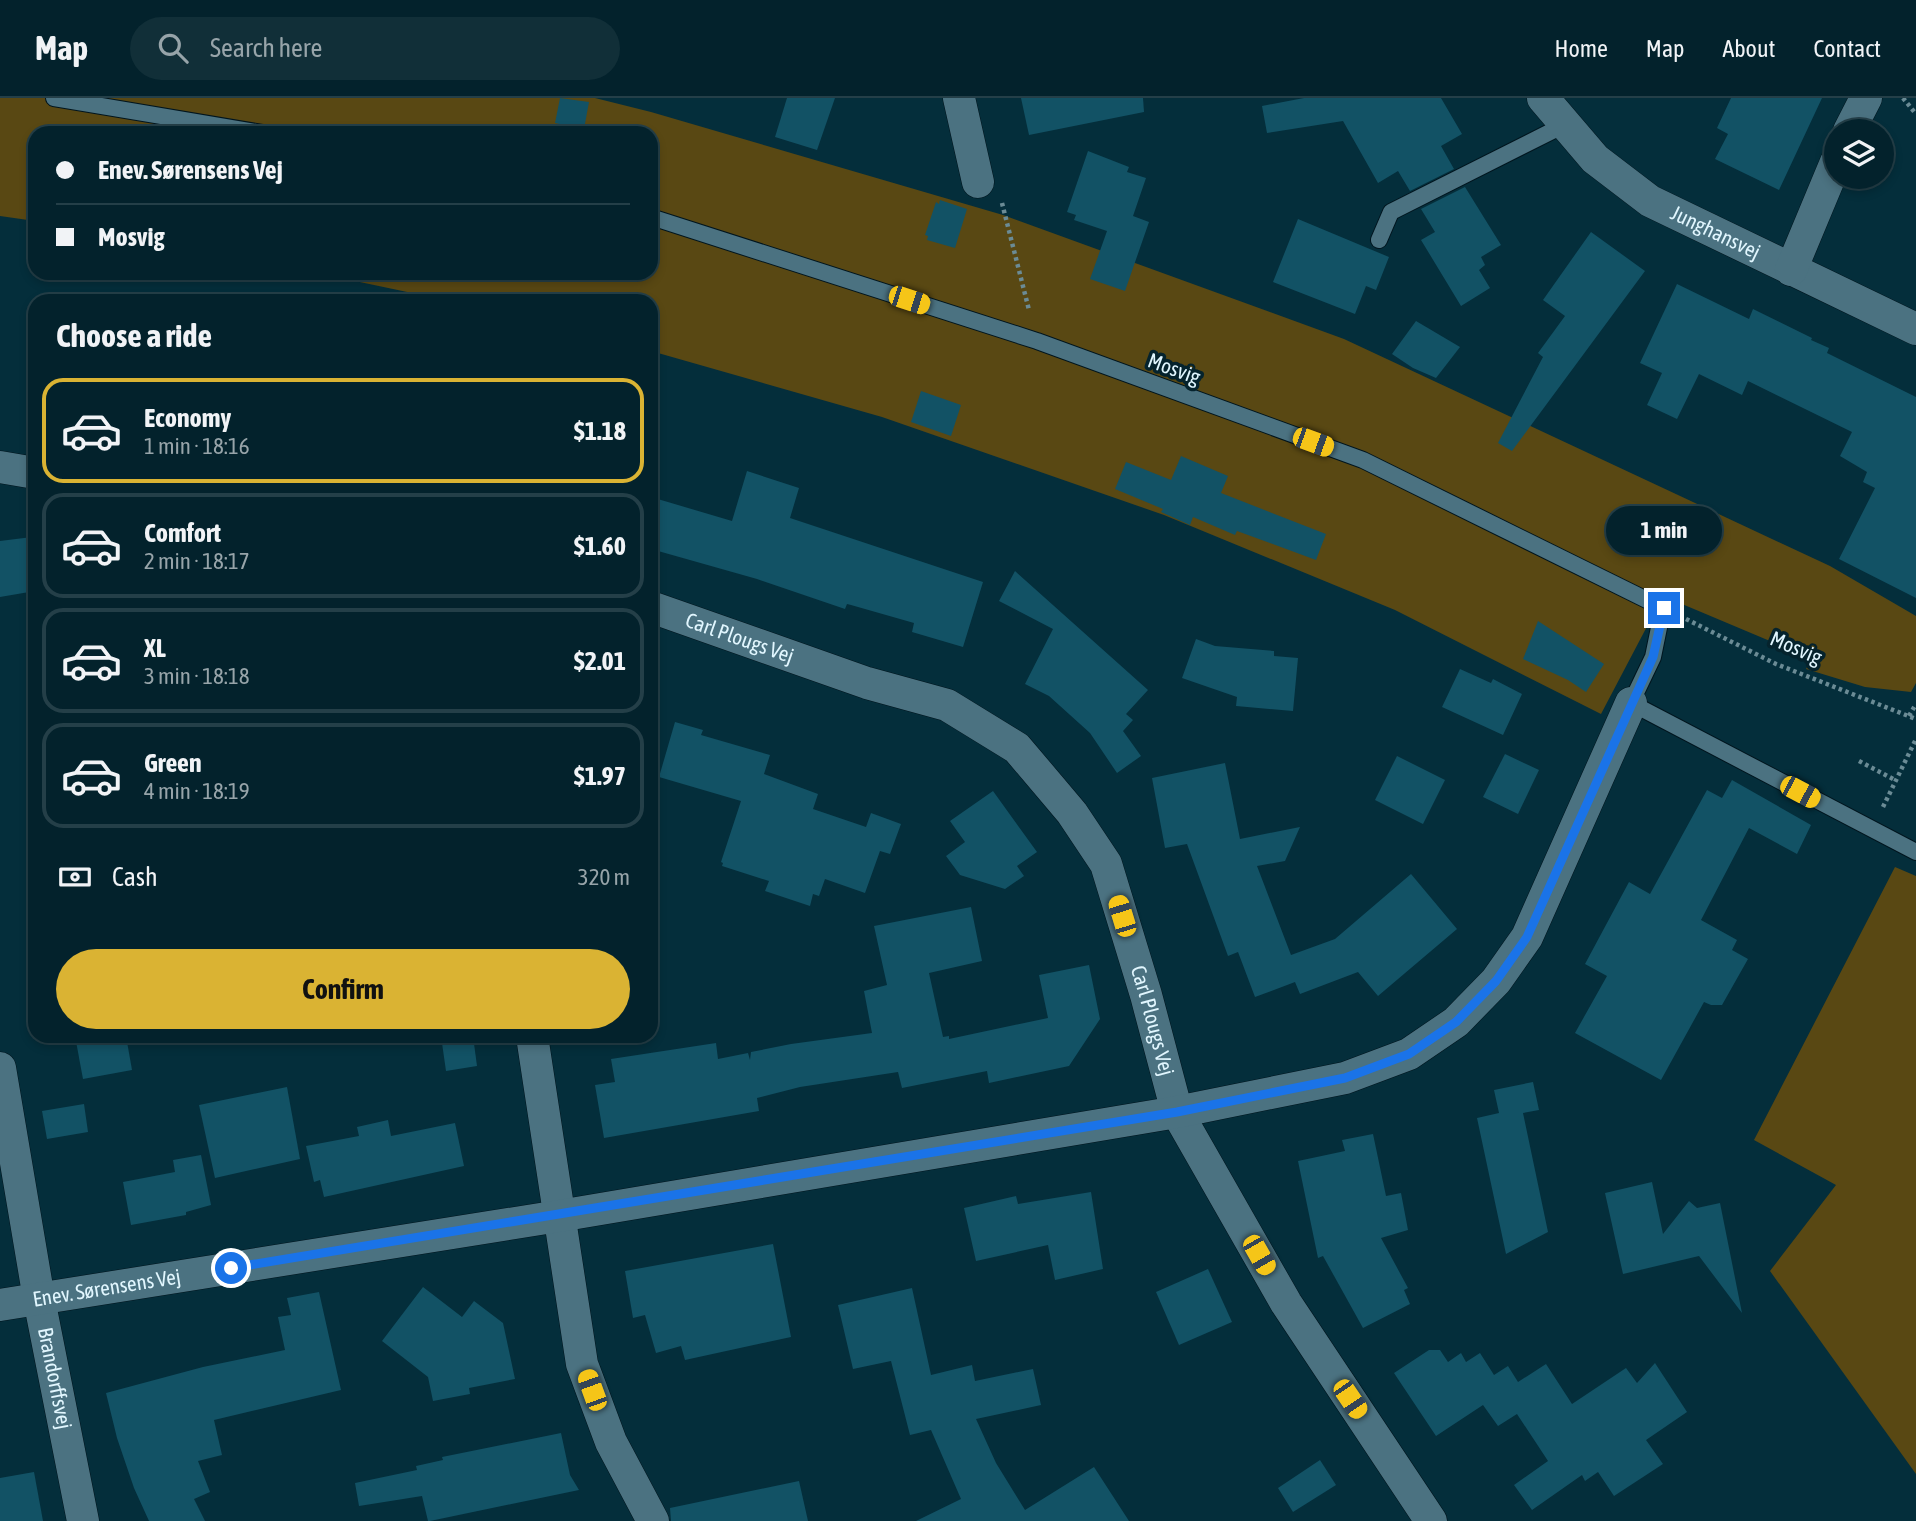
<!DOCTYPE html>
<html lang="en">
<head>
<meta charset="utf-8">
<style>
  body { margin:0; font-family:"Asap Condensed",sans-serif; background:#112f38; color:#f1f3f6; height:100vh; display:flex; flex-direction:column; font-size:26px; white-space:nowrap }
  * { box-sizing:border-box; margin:0 }
  p { font-size:23px; color:#97a4a9 }
  .icon { flex:none; width:38px; height:38px; fill:none; stroke:currentColor; stroke-width:2; stroke-linecap:round; stroke-linejoin:round }
  .map { position:relative; flex:1; overflow:hidden }
  .drawer { position:absolute; left:28px; top:196px; width:630px; height:749px; display:flex; flex-direction:column; background:#03222c; border-radius:21px; box-shadow:0 4px 10px #0003,0 0 0 2px #243f48 }
  .drawer>* { flex:none }
  .guide { position:absolute; left:28px; top:28px; width:630px; height:154px; border-radius:21px; box-shadow:0 4px 10px #0003,0 0 0 2px #243f48; display:grid; align-content:center; height:154px; padding:0 28px; background:#03222c }
  .buttons { position:absolute; left:1824px; top:21px; display:grid; gap:14px }
  .buttons a { display:grid; place-items:center; width:70px; height:70px; border-radius:50%; background:#03222c; box-shadow:0 4px 10px #0003,0 0 0 2px #243f48; font-size:35px }
  .end { position:absolute; width:32px; height:32px; margin:-16px; border:9px solid #1a73e8; background:#fff; box-shadow:0 0 0 4px #fff }
  .from { border-radius:50% }
  .bubble { position:absolute; height:49px; border-radius:24px; background:#03222c; box-shadow:0 4px 10px #0003,0 0 0 2px #243f48; font-size:23px; font-weight:700; line-height:49px; text-align:center }
  .car { position:absolute; width:21px; height:42px; margin:-21px -10px; border-radius:9px; box-shadow:0 0 5px 2px #0007; background:linear-gradient(#f5c518 24%,#345 0 40%,#f5c518 0 76%,#345 0 86%,#f5c518 0) }
  .guide b { display:flex; align-items:center; gap:24px; height:66px; font-size:26px }
  .guide b+b { border-top:2px solid #243f48 }
  .guide i { width:18px; height:18px; background:#f1f3f6 }
  ul { padding:0; list-style:none }
  li { display:flex; align-items:center; gap:21px; height:105px; margin:0 14px 10px; padding:0 14px; border:4px solid #243f48; border-radius:21px }
  li div { flex:1 }
  li b { display:block; font-size:26px }
  li em { font-style:normal; font-weight:700 }
  li.current { border-color:#dab333 }
  li>.icon { width:63px; height:63px; stroke-width:1.5 }
  h2 { padding:0 28px; font-size:32px; line-height:84px }
  .pay { display:flex; align-items:center; gap:18px; height:77px; padding:0 28px; font-size:26px }
  .pay p { margin-inline-start:auto }
  .action { display:flex; gap:14px; margin-top:auto; padding:14px 28px }
  .action a { flex:1; height:80px; border-radius:42px; background:#dab333; color:#111; font-size:28px; font-weight:700; line-height:80px; text-align:center }
  header { display:flex; align-items:center; gap:42px; box-sizing:border-box; height:98px; padding:0 35px; background:#03222c; border-bottom:2px solid #243f48 }
  header strong { font-size:33px }
  nav { display:flex; gap:38px; margin-inline-start:auto; font-size:24px }
  .search { width:490px; height:63px; background:#112f38; display:flex; align-items:center; gap:18px; box-sizing:border-box; padding:0 24px; border-radius:38px; color:#97a4a9; font-size:26px }
  .map>svg:first-child { display:block }
</style>
</head>
<body>
<header>
<strong>Map</strong>
<div class="search"><svg class="icon" aria-label="search" viewBox="0 0 24 24"><circle cx="10" cy="10" r="6"/><path d="M15 15l6 6"/></svg>Search here</div>
<nav><a>Home</a><a>Map</a><a>About</a><a>Contact</a></nav>
</header>
<div class="map">
<svg width="1916" height="1423" viewBox="0 0 1916 1423">
  <rect width="100%" height="100%" fill="#042e3b"/>
  <g fill="#594813">
    <path d="M0 0H595L651 14 1003 117 1344 241 1830 468 1916 518V585L1911 594 1865 589 1806 571 1813 557 1822 556 1791 552 1663 498 1601 616 1395 512 1164 417 882 319 651 253V203H450L317 175H651V35H35V123L0 118Z"/>
    <path d="M1895 769 1916 778V1376L1770 1173 1836 1087 1754 1042Z"/>
  </g>
  <g fill="#125265">
    <path d="M560 0 589 4 584 31 555 25Z"/>
    <path d="M787 0H835L817 52 775 39Z"/>
    <path d="M1021 0H1143L1144 14 1029 37Z"/>
    <path d="M1304 0H1441L1462 36 1441 48 1454 71 1410 93 1398 73 1378 85 1343 23 1267 35 1262 8Z"/>
    <path d="M1731 0H1822L1779 92 1715 61 1728 36 1717 30Z"/>
    <path d="M1088 53 1129 69 1127 74 1146 80 1133 118 1149 124 1125 193 1090 181 1107 133 1074 122 1076 117 1067 114Z"/>
    <path d="M1465 89 1501 147 1481 159 1485 167 1479 172 1490 190 1461 208 1421 142 1435 134 1421 111Z"/>
    <path d="M940 102 967 111 955 150 927 142 928 138 925 137 936 104 939 106Z"/>
    <path d="M1298 121 1389 159 1376 192 1366 188 1355 216 1273 184Z"/>
    <path d="M1591 134 1645 173 1512 353 1498 345 1543 259 1538 255 1565 218 1543 202Z"/>
    <path d="M1677 186 1749 221 1753 211 1812 240 1811 242 1829 250 1827 255 1916 299V500L1839 461 1875 390 1863 384 1867 374 1840 358 1852 334 1748 283 1742 297 1699 276 1677 321 1647 307 1662 275 1640 265Z"/>
    <path d="M1416 223 1460 249 1436 280 1413 270 1392 256Z"/>
    <path d="M921 293 961 307 951 338 911 324Z"/>
    <path d="M1181 358 1228 378 1221 395 1326 436 1316 462 1237 433 1235 437 1193 419 1190 427 1161 414 1163 411 1115 391 1126 364 1171 382Z"/>
    <path d="M747 373 799 390 790 420 983 484 963 549 912 534 914 525 851 507 847 506 845 511 757 481 651 451V399L732 423Z"/>
    <path d="M32 439 35 457V493L0 499V443Z"/>
    <path d="M1015 473 1148 592 1126 616 1133 622 1123 633 1141 658 1117 675 1090 635 1049 598 1025 586 1053 531 999 503Z"/>
    <path d="M1538 523 1604 566 1586 594 1568 582 1523 561Z"/>
    <path d="M1196 541 1215 548 1274 553V558L1298 560 1293 613 1236 608 1237 599 1182 580Z"/>
    <path d="M1460 571 1491 585 1493 581 1522 596 1503 637 1442 609Z"/>
    <path d="M675 624 703 632 701 637 770 657 764 676 818 696 813 711 866 729 871 715 901 726 890 756 880 753 865 795 825 781 819 798 813 796 810 808 765 793 769 783 722 768 723 765 721 764 741 703 659 679Z"/>
    <path d="M1505 656 1539 672 1518 716 1483 699Z"/>
    <path d="M1397 658 1445 682 1423 726 1375 702Z"/>
    <path d="M1225 665 1240 741 1300 729 1285 763 1257 768 1291 857 1335 841 1411 776 1457 831 1378 898 1358 874 1300 896 1295 884 1255 899 1238 854 1228 858 1187 746 1165 750 1152 680Z"/>
    <path d="M1732 682 1811 727 1797 756 1749 730 1701 822 1737 842 1732 852 1748 861 1722 907H1711L1704 904 1661 982 1575 935 1607 878 1585 866 1629 784 1650 796 1707 692 1722 700Z"/>
    <path d="M993 693 1037 754 1017 768 1024 778 1005 791 960 777 946 758 965 744 950 723Z"/>
    <path d="M971 809 982 863 929 875 943 939 949 938V941L1048 920 1039 877 1089 867 1100 921 1069 968 989 985 987 973 902 990 898 974 800 989 757 1000 759 1013 604 1040 595 987 615 984 611 961 716 945 718 961 748 955 750 962 751 954 791 946 872 935 864 893 887 887 874 828Z"/>
    <path d="M75 938H126L132 972 83 981Z"/>
    <path d="M441 938H473L477 968 446 973Z"/>
    <path d="M1533 984 1539 1012 1523 1015 1548 1134 1506 1156 1477 1020 1499 1015 1494 992Z"/>
    <path d="M287 989 300 1061 215 1080 199 1007Z"/>
    <path d="M84 1006 88 1034 47 1041 42 1013Z"/>
    <path d="M388 1022 391 1038 455 1025 464 1068 324 1099 320 1082 314 1084 306 1048 359 1038 357 1029Z"/>
    <path d="M1373 1036 1386 1098 1401 1095 1408 1132 1381 1140 1408 1190 1404 1192 1410 1206 1363 1230 1323 1158 1318 1160 1298 1063 1345 1053 1342 1042Z"/>
    <path d="M201 1057 211 1107 186 1114V1117L131 1127 123 1084 175 1074 173 1062Z"/>
    <path d="M1652 1084 1663 1136 1689 1103 1697 1110 1720 1105 1742 1215 1699 1158 1623 1176 1605 1095Z"/>
    <path d="M1091 1094 1103 1171 1055 1182 1048 1147 976 1163 964 1110 1016 1098 1018 1106Z"/>
    <path d="M773 1146 791 1239 685 1262 681 1248 656 1255 645 1217 633 1220 625 1173Z"/>
    <path d="M1208 1171 1232 1224 1179 1247 1156 1194Z"/>
    <path d="M423 1189 462 1219 474 1203 503 1225 515 1281 469 1290 470 1296 433 1303 428 1279 382 1243Z"/>
    <path d="M912 1190 931 1277 972 1267 975 1283 1033 1271 1041 1307 976 1321 996 1365 1025 1412 1094 1369 1129 1423H916L961 1401 931 1332 910 1337 891 1263 853 1271 838 1207Z"/>
    <path d="M319 1194 341 1292 214 1322 222 1357 198 1363 210 1394 194 1401 205 1423H149L134 1390 117 1340 106 1295 203 1269 285 1252 278 1219 291 1217 287 1200Z"/>
    <path d="M1429 1252H1440L1448 1264 1461 1255 1466 1264 1480 1255 1494 1277 1508 1268 1518 1284 1546 1266 1572 1306 1626 1270 1637 1285 1655 1265 1687 1314 1646 1342 1663 1366 1614 1398 1598 1374 1585 1383 1582 1377 1532 1412 1514 1387 1548 1363 1517 1316 1498 1328 1483 1307 1436 1338 1394 1275Z"/>
    <path d="M561 1335 570 1377 579 1392 430 1423H428L422 1398 359 1408 355 1385 417 1372 416 1368 443 1362 442 1359Z"/>
    <path d="M1320 1362 1336 1387 1293 1414 1278 1390Z"/>
    <path d="M34 1374 43 1423H0V1380Z"/>
    <path d="M799 1383 808 1423H671L670 1410Z"/>
  </g>
  <g fill="none" stroke-linecap="round" stroke-linejoin="round">
    <g stroke="#00151e" stroke-width="18">
      <g id="service">
        <path d="M54 0 262 35"/>
        <path d="M651 119 1037 243 1363 362 1663 510 1653 559 1631 605 1916 754"/>
        <path d="M1379 142 1391 114 1566 26"/>
      </g>
    </g>
    <g stroke="#00151e" stroke-width="33">
      <g id="minor">
        <path d="M959 0 978 84"/>
        <path id="s1" d="M1543 0 1595 61 1650 103 1916 231"/>
        <path d="M1849 33 1866 0"/>
        <path d="M1791 172 1836 64"/>
        <path d="M0 369 35 375"/>
        <path id="s2" d="M651 509 867 585 947 607 1017 650 1072 715 1106 766 1146 897 1177 1014 1286 1205 1431 1423"/>
        <path d="M532 938 582 1266 611 1344 653 1423"/>
        <path id="s3" d="M0 970 39 1201 83 1423"/>
        <path id="s4" d="M0 1207 559 1118 1177 1014 1345 980 1409 956 1456 924 1496 883 1527 839 1631 605"/>
      </g>
    </g>
    <g stroke="#6b8b95" stroke-width="4.5" stroke-dasharray="3.5 3.5" stroke-linecap="butt">
      <path d="M1903 0 1916 16"/>
      <path d="M1002 105 1029 212"/>
      <path d="M1686 521 1776 566 1916 621"/>
      <path d="M1909 618 1916 606"/>
      <path d="M1859 663 1895 682"/>
      <path d="M1883 709 1916 641"/>
    </g>
    <use href="#service" stroke="#4b7281" stroke-width="16"/>
    <use href="#minor" stroke="#4b7281" stroke-width="32"/>
  </g>
  <g fill="none" stroke-linecap="round" stroke-linejoin="round">
    <path stroke="#1a73e8" stroke-width="9" d="M231 1170 1177 1014 1345 980 1409 956 1456 924 1496 883 1527 839 1653 559 1664 510"/>
  </g>
  <g text-anchor="middle" stroke-width="7" stroke-linejoin="round" paint-order="stroke">
    <g font-size="21" fill="#e1f6fe" stroke="#05232d">
      <text dy="7" stroke="none"><textPath href="#s1" startOffset="222">Junghansvej</textPath></text>
      <text transform="translate(1174 271) rotate(20)" y="7">Mosvig</text>
      <text dy="7" stroke="none"><textPath href="#s2" startOffset="94">Carl Plougs Vej</textPath></text>
      <text transform="translate(1796 550) rotate(23)" y="7">Mosvig</text>
      <text dy="7" stroke="none"><textPath href="#s2" startOffset="704">Carl Plougs Vej</textPath></text>
      <text dy="7" stroke="none"><textPath href="#s4" startOffset="108">Enev. Sørensens Vej</textPath></text>
      <text dy="7" stroke="none"><textPath href="#s3" startOffset="315">Brandorffsvej</textPath></text>
    </g>
  </g>
</svg>
<div class="buttons">
<a><svg class="icon" aria-label="layers" viewBox="0 0 24 24"><path d="M12 4l9 5-9 5-9-5zM3 14l9 5 9-5"/></svg></a>
</div>
<i class="end from" style="left:231px;top:1170px"></i>
<i class="end" style="left:1664px;top:510px"></i>
<div class="bubble" style="left:1606px;top:408px;width:116px">1 min</div>
<i class="car" style="left:909px;top:202px;rotate:108deg"></i>
<i class="car" style="left:1313px;top:344px;rotate:110deg"></i>
<i class="car" style="left:1800px;top:694px;rotate:118deg"></i>
<i class="car" style="left:1122px;top:818px;rotate:343deg"></i>
<i class="car" style="left:1259px;top:1157px;rotate:150deg"></i>
<i class="car" style="left:592px;top:1292px;rotate:340deg"></i>
<i class="car" style="left:1350px;top:1301px;rotate:146deg"></i>
<div class="guide">
<b><i class="from"></i>Enev. Sørensens Vej</b>
<b><i></i>Mosvig</b>
</div>
<section class="drawer">
<h2>Choose a ride</h2>
<ul>
<li class="current"><svg class="icon" aria-label="car" viewBox="0 0 24 24"><path d="M5 17H2v-5l4-1 3-4h7l3 4 3 1v5h-3M9 17h6M6 11h13"/><circle cx="7" cy="17" r="2"/><circle cx="17" cy="17" r="2"/></svg><div><b>Economy</b><p>1 min · 18:16</p></div><em>$1.18</em></li>
<li><svg class="icon" aria-label="car" viewBox="0 0 24 24"><path d="M5 17H2v-5l4-1 3-4h7l3 4 3 1v5h-3M9 17h6M6 11h13"/><circle cx="7" cy="17" r="2"/><circle cx="17" cy="17" r="2"/></svg><div><b>Comfort</b><p>2 min · 18:17</p></div><em>$1.60</em></li>
<li><svg class="icon" aria-label="car" viewBox="0 0 24 24"><path d="M5 17H2v-5l4-1 3-4h7l3 4 3 1v5h-3M9 17h6M6 11h13"/><circle cx="7" cy="17" r="2"/><circle cx="17" cy="17" r="2"/></svg><div><b>XL</b><p>3 min · 18:18</p></div><em>$2.01</em></li>
<li><svg class="icon" aria-label="car" viewBox="0 0 24 24"><path d="M5 17H2v-5l4-1 3-4h7l3 4 3 1v5h-3M9 17h6M6 11h13"/><circle cx="7" cy="17" r="2"/><circle cx="17" cy="17" r="2"/></svg><div><b>Green</b><p>4 min · 18:19</p></div><em>$1.97</em></li>
</ul>
<div class="pay"><svg class="icon" aria-label="cash" viewBox="0 0 24 24"><path d="M3 7h18v10H3z"/><circle cx="12" cy="12" r="2"/></svg>Cash<p>320 m</p></div>
<div class="action"><a>Confirm</a></div>
</section>
</div>
</body>
</html>
